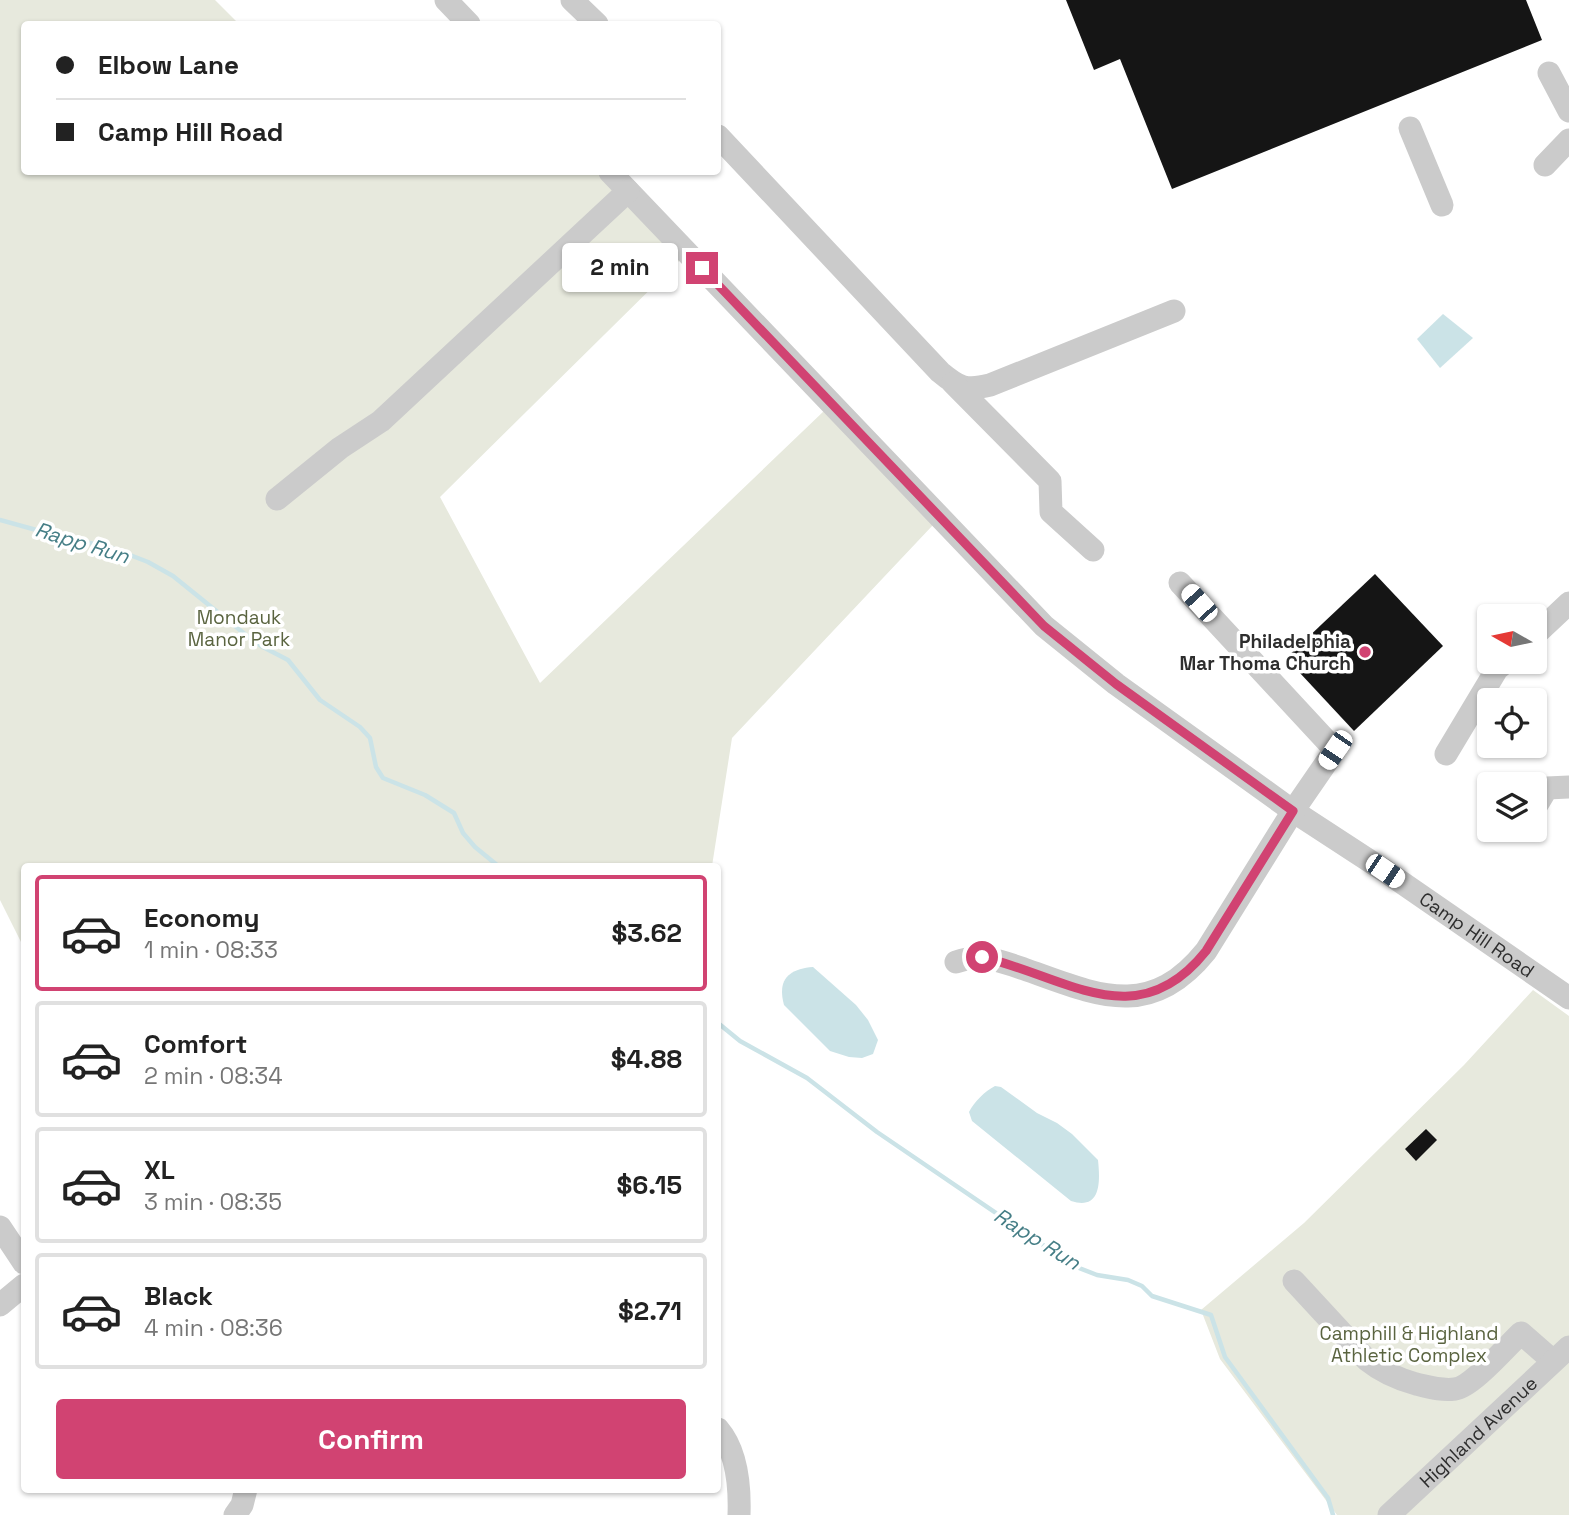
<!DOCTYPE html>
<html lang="en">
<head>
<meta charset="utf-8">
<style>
  body { margin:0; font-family:"Space Grotesk",sans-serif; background:#f2f2f2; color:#222; height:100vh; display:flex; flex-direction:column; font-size:26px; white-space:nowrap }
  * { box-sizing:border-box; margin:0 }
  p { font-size:23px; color:#767676 }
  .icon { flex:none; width:38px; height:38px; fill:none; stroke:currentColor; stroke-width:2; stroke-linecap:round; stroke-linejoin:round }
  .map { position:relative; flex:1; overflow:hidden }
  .side { position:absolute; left:21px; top:863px; width:700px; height:630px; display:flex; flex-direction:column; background:#fff; border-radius:7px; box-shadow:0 2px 5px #0004 }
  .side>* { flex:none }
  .top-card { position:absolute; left:21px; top:21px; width:700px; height:154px; border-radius:7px; box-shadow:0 2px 5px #0004; display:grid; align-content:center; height:154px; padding:0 35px; background:#fff }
  .needle { width:46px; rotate:279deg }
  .tools { position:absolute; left:1477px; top:604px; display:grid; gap:14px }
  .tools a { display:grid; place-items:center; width:70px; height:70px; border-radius:7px; background:#fff; box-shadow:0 2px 5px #0004; font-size:35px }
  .end { position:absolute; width:32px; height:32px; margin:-16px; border:9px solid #d14372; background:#fff; box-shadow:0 0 0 4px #fff }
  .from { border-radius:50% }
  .bubble { position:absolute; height:49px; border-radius:7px; background:#fff; box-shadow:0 2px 5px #0004; font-size:23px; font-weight:700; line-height:49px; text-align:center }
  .car { position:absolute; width:21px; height:42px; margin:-21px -10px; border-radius:9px; box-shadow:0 0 5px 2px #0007; background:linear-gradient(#fff 24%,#345 0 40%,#fff 0 76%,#345 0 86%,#fff 0) }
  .top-card b { display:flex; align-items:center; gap:24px; height:66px; font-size:26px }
  .top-card b+b { border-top:2px solid #e0e0e0 }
  .top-card i { width:18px; height:18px; background:#222 }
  ul { padding:12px 0 0; list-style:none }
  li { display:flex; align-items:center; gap:21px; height:116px; margin:0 14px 10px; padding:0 21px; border:4px solid #e0e0e0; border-radius:7px }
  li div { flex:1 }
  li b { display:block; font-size:26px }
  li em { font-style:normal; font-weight:700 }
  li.current { border-color:#d14372 }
  li>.icon { width:63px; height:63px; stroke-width:1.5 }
  .button { display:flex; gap:14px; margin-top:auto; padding:14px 35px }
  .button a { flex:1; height:80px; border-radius:7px; background:#d14372; color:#fff; font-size:28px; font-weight:700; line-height:80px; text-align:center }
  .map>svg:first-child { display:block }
</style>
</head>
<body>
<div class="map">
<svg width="1569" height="1515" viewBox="0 0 1569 1515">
  <rect width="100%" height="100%" fill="#fff"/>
  <g fill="#e7e9dd">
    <path d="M0 0H215L239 24H24V172H598L681 259 440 497 540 683 825 410 933 525 732 738 712 866H24V948L0 900Z"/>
    <path d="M1533 990 1569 1016V1515H1337L1220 1359 1201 1310 1304 1223 1464 1065Z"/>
  </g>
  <g fill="#cbe3e7">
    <path d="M1443 314 1473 338 1440 368 1417 339Z"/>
    <path d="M813 967 856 1005 868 1020 878 1040 873 1054 862 1058 849 1057 830 1051 784 1005C777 979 789 969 813 967Z"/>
    <path d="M995 1086 1001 1087 1037 1113 1057 1123 1072 1134 1098 1160C1100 1180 1102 1211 1071 1201L972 1121 969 1112C974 1102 985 1091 995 1086Z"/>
  </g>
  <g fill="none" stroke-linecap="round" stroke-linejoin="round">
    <g stroke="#cbe3e7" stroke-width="4.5">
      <path d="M0 520 58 536 112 548 148 562 173 576 246 635 261 646 288 660 320 700 360 727 370 738 376 767 383 778 425 795 454 813 463 833 475 847 497 865 501 866"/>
      <path d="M718 1023 740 1041 807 1078 877 1132 1074 1266 1097 1275 1128 1280 1142 1286 1152 1296 1211 1315 1225 1357 1328 1498 1333 1515"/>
    </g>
  </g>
  <g fill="#151515">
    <path d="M1066 0H1526L1542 40 1172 189 1120 59 1094 70Z"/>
    <path d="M1375 574 1443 646 1354 731 1286 658Z"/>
    <path d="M1426 1129 1437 1140 1416 1161 1405 1149Z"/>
  </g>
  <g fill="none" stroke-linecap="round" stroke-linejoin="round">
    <g stroke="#cbcbcb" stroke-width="23">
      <path d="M446 0 469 24"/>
      <path d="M572 0 597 24"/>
      <path d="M1549 73 1569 111"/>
      <path d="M1410 128 1442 205"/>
      <path d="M718 136 940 372C959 388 966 391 990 385L1174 311"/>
      <path d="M1545 165 1569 140"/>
      <path id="s1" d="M610 172 1044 626 1116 684 1293 811 1385 871 1569 998"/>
      <path d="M953 383 1050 481 1051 512 1093 550"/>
      <path d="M277 499 340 448 381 421 628 191"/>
      <path d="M1535 635 1569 603"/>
      <path d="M1446 754 1497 669 1506 662"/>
      <path d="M1535 808 1547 788 1569 787"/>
      <path d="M956 962C980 953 1001 961 1024 969 1095 994 1149 1022 1206 951L1293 811 1335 750 1180 583"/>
      <path d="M0 1227 24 1263"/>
      <path d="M1294 1281 1367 1360C1382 1372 1398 1379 1416 1384 1429 1387 1441 1391 1455 1389 1472 1387 1507 1346 1521 1333L1553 1361"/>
      <path d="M0 1305 24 1285"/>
      <path d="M718 1429C737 1451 740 1487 739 1515"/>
      <path d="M235 1515 242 1505 246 1489"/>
      <path id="s2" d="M1389 1515 1569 1347"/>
    </g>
  </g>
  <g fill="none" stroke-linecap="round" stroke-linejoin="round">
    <path stroke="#d14372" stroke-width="9" d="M702 268 1044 626 1116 684 1293 811 1206 951C1137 1038 1065 976 982 957"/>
  </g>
  <circle fill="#d14372" stroke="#fff" stroke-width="2.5" cx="1365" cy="652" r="7"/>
  <g text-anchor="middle" stroke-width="7" stroke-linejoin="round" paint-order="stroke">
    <g font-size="19" fill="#5a6440" stroke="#fff">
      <text x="239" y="624">Mondauk<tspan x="239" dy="22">Manor Park</tspan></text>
      <text x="1409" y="1340">Camphill &amp; Highland<tspan x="1409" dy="22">Athletic Complex</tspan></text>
    </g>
    <g font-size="19" font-weight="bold" fill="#2e2e2e" stroke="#fff" text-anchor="end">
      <text x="1351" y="648">Philadelphia<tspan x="1351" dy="22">Mar Thoma Church</tspan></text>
    </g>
    <g font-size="19" fill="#2e2e2e" stroke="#fff">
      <text dy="7" stroke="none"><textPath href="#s1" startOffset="1160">Camp Hill Road</textPath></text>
      <text dy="7" stroke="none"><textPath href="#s2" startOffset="122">Highland Avenue</textPath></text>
    </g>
    <g font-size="21" font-style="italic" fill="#457e86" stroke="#fff">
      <text transform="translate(82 543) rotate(17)" y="7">Rapp Run</text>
      <text transform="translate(1037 1239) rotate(32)" y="7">Rapp Run</text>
    </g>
  </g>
</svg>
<div class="tools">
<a><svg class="needle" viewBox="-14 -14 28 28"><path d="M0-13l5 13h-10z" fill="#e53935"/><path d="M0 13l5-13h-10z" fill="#767676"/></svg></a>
<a><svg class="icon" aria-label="locate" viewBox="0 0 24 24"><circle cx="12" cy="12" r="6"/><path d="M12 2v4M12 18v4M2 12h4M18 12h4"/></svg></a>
<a><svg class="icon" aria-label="layers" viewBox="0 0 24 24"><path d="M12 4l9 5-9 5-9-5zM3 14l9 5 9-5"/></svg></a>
</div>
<i class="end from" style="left:982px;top:957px"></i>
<i class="end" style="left:702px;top:268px"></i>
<div class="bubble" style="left:562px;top:243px;width:116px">2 min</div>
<i class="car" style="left:1199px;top:603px;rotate:318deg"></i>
<i class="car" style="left:1335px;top:750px;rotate:214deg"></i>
<i class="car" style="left:1385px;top:871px;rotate:124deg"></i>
<div class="top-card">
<b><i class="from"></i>Elbow Lane</b>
<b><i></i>Camp Hill Road</b>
</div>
<section class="side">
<ul>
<li class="current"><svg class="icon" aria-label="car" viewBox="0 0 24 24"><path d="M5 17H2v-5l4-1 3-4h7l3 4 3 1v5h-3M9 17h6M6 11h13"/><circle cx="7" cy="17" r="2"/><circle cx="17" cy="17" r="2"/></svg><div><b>Economy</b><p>1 min · 08:33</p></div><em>$3.62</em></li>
<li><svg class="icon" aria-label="car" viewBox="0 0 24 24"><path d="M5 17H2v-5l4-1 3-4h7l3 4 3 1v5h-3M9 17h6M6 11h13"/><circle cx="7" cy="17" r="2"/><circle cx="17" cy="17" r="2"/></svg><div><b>Comfort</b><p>2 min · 08:34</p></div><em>$4.88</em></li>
<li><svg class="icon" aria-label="car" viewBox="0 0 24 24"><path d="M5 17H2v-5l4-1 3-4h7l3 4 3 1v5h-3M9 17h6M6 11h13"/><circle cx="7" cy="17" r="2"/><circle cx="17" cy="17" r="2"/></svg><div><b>XL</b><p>3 min · 08:35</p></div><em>$6.15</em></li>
<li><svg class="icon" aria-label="car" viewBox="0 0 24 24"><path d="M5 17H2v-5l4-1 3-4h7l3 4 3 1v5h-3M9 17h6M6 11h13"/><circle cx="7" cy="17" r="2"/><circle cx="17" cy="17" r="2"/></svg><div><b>Black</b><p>4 min · 08:36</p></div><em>$2.71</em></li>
</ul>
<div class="button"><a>Confirm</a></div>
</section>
</div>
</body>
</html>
